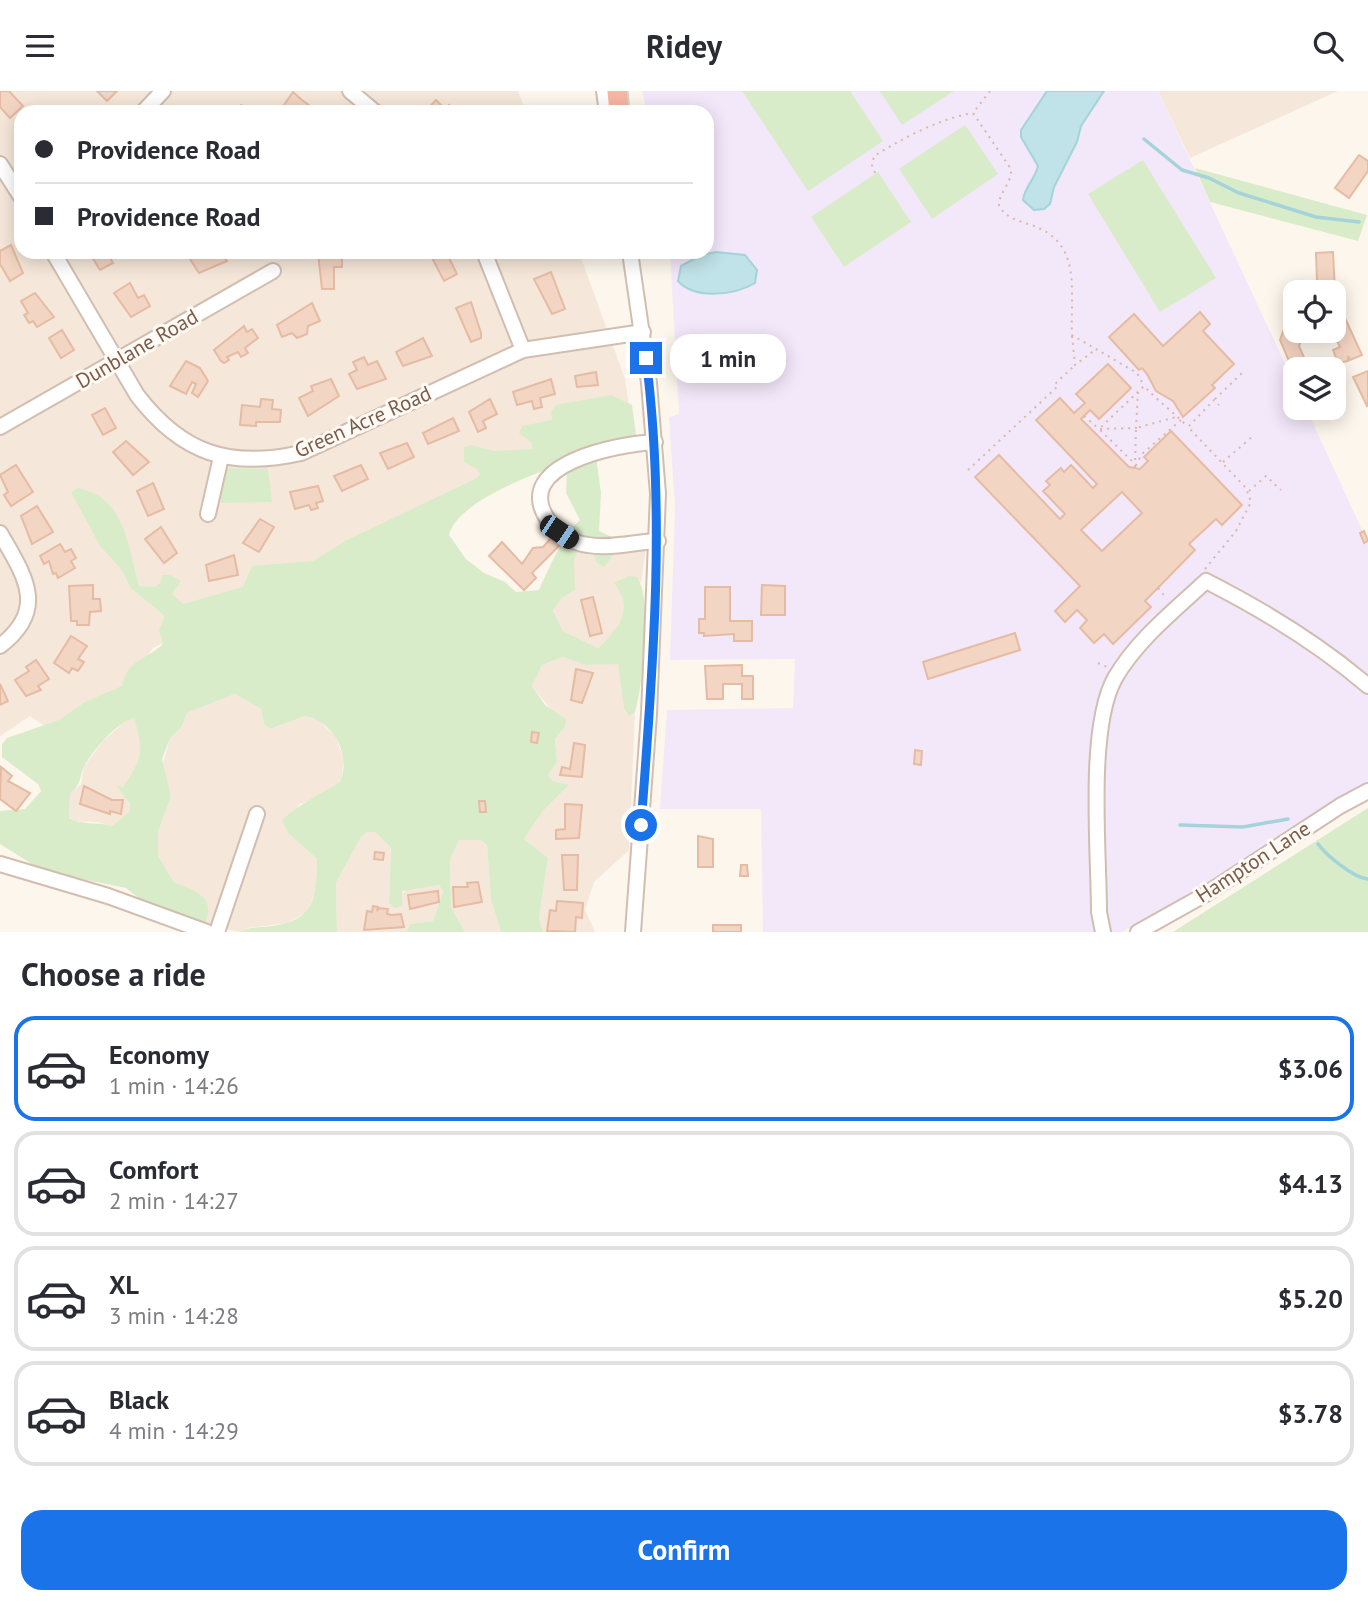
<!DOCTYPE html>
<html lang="en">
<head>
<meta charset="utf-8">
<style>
  body { margin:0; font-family:"PT Sans",sans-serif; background:#f2f2f3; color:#2b2b33; height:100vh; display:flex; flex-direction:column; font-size:26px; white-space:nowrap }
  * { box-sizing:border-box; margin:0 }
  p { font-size:23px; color:#7c7c81 }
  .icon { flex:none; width:38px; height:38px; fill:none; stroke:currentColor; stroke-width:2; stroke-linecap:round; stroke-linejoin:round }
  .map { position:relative; height:841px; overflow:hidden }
  .sheet { display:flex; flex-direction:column; background:#fff; flex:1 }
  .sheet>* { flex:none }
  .guide { position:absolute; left:14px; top:14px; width:700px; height:154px; border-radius:21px; box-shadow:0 4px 18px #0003; display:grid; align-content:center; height:154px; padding:0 21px; background:#fff }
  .buttons { position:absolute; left:1283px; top:189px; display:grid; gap:14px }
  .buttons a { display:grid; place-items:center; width:63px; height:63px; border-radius:14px; background:#fff; box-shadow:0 4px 18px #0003; font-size:35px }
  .end { position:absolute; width:32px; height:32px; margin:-16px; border:9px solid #1a73e8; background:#fff; box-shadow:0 0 0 4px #fff }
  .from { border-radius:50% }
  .bubble { position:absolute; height:49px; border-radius:21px; background:#fff; box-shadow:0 4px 18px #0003; font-size:23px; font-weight:800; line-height:49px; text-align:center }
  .car { position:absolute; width:21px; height:42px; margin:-21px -10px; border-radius:9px; box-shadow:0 0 5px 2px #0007; background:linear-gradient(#222 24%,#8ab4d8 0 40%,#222 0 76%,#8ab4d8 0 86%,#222 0) }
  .guide b { display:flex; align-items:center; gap:24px; height:66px; font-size:26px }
  .guide b+b { border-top:2px solid #e1e1e2 }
  .guide i { width:18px; height:18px; background:#2b2b33 }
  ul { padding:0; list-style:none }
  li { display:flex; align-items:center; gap:21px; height:105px; margin:0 14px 10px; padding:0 7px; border:4px solid #e1e1e2; border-radius:21px }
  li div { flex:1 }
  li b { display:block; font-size:26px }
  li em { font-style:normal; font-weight:800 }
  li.selected { border-color:#1a73e8 }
  li>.icon { width:63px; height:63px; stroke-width:1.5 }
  h2 { padding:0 21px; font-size:32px; line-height:84px }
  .primary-button { display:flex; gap:14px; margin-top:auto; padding:14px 21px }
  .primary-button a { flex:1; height:80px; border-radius:21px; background:#1a73e8; color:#fff; font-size:28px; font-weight:800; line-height:80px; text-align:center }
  header { display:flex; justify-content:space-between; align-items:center; height:91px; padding:0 21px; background:#fff; font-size:32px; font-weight:800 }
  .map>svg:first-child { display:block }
</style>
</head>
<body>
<header><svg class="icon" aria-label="menu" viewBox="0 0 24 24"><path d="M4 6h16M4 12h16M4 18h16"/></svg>Ridey<svg class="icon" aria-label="search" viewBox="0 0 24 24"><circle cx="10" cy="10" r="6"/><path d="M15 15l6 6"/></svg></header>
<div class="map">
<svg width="1368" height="841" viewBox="0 0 1368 841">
  <rect width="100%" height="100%" fill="#fdf6ec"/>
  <g fill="#f5e8da">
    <path d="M0 0H518L526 21H21V161H579L625 288 631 327 153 557 85 662 30 625 0 645Z"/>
    <path d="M1158 0H1338L1190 67Z"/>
    <path d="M646 457 641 492 637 486 623 504 626 519 615 540 598 557 563 540 553 518 562 507 575 499 573 469 577 462 591 458Z"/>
    <path d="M563 566 585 574 618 572 624 618 629 625 635 621 629 759 594 791 585 819 595 841H543L539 827 548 767 524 748 542 721 568 695 553 690 548 684 557 671 555 648 565 636 532 595 542 574Z"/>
    <path d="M235 603 261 618 264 633 270 638 305 625 318 629 335 645 344 668 341 691 314 708 299 713 289 743 317 768 316 799 307 821 287 832 247 837 240 841 199 833 188 798 174 791 158 765V741L171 706 162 676 170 647 181 637 187 622Z"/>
    <path d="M134 627 143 657 140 671 123 696 117 694 130 713V721L112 735 97 731 75 730 69 726 70 703 81 693 84 676 103 650 127 629Z"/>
    <path d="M367 741H375L391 757 389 812 409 797 439 794 443 800 433 830 411 833 407 841H337L336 792 361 746Z"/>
    <path d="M459 749H481L487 754 491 809 501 841H465L451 816 450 769Z"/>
  </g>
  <path fill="#f3e8fa" d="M642 0H1158L1295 294V317H1306L1368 452V694L1345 704 1225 782 1122 841H763L761 718H660L667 619 793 617 795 568 670 569 675 416 669 326 679 323 670 161H707V21H647Z"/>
  <g fill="#d8ecc9" fill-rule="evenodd">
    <path d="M742 0H850L883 50 808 100Z"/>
    <path d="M880 0H954L902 34Z"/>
    <path d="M965 34 998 83 932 128 899 78Z"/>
    <path d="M1143 69 1216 187 1160 221 1088 103Z"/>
    <path d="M1195 77 1367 124 1358 150 1210 111Z"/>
    <path d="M878 81 911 131 844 176 811 126Z"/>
    <path d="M611 304 632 314 636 344 629 350 600 353 595 358 601 402 599 440 620 450 618 458 604 476 597 472 591 458 577 462 574 469 575 499 562 507 553 519 563 540 598 557C619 537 635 518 614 492L629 485 637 486C653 508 643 594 635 621L629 625 624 618 618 573 585 574 563 566 542 574 532 595 545 614 566 628 565 636 555 648 557 671 548 684 553 690 569 694 542 721 524 748 548 767 539 827 543 841H501L491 809 487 754 481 749H459L450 769 451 816 465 841H407L410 833 433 830 443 800 439 794 402 800V815L395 817 389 812 391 757 375 741H367L361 746 336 792 337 841H240C250 835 260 837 272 835 316 829 316 806 317 768L289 743 282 729C300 712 320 704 340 691 352 664 333 630 305 625L270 638 264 633 261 618 235 603 187 622 181 637 170 647 162 668 171 706 158 741V765L174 791C191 799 216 804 206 830L199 833 150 816 126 797 43 780 0 753V720L25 718 41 700 38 693 2 666V653L7 647 59 629 85 611 122 595C127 568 145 570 163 553L159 539 165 525 131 497 121 478 100 455 71 401 78 397C125 406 128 455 139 495L155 496 161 491 162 484H170L181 490 172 503 183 513 243 496 252 475 313 470 347 449 473 389 480 384 477 378 464 371V356L471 354 494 360 533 358 531 351 519 342 522 335 552 329 551 321 556 314ZM562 373 567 379 566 402 580 429C564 442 548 479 539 499L516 501 505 491 484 482 466 468 449 444C457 411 533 383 562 373ZM134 627C144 661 143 666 123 696L116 694 130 713 129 721 112 735C99 731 80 734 69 727L70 703C83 691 78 688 85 674 94 658 116 632 134 627Z"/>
    <path d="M229 377 268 378 272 411 221 412V386Z"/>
    <path d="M1368 717V841H1173Z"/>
  </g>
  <g fill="#bfe3e8" stroke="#a5d3da" stroke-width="2">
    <path d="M1047 0H1104L1081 35 1077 51 1054 96 1050 113 1044 118 1034 119 1023 109C1024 97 1035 88 1038 75L1021 46V39Z"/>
    <path d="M716 161 745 164 757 179 755 192C735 204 695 209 678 190L681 175 701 164Z"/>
  </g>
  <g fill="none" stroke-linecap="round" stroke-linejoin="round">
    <g stroke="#a5d3da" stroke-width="3.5">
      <path d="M1144 48 1182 79 1209 87 1239 102 1316 126 1359 131"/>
      <path d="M1180 734 1243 736 1288 728"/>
      <path d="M1318 753C1327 765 1354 787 1368 788"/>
    </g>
  </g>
  <g fill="#f3d5c3" stroke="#e6bba3" stroke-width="2" fill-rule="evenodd">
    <path d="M0 0H9L23 15 10 27 0 16Z"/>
    <path d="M97 0H117L107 10Z"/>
    <path d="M293 1 302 9 318 21H294L284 14Z"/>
    <path d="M436 9 445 18 449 14 456 21H425Z"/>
    <path d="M241 14 253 21H236Z"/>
    <path d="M1359 64 1368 70V80L1349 107 1335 97Z"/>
    <path d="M11 154 23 182 10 190 0 173V160Z"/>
    <path d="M89 161H107L113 172 100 179Z"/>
    <path d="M202 161H221L227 170 199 182 190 168Z"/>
    <path d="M429 161H446L457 183 444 190Z"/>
    <path d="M1333 161 1335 200 1321 201V190H1317L1316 162Z"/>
    <path d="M318 162 342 165V176H334V198H322Z"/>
    <path d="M551 181 565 218 552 223 534 188Z"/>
    <path d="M130 192 138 207 144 204 150 215 131 226 114 202Z"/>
    <path d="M35 202 54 226 37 236 33 230 29 232 24 224 28 222 21 210Z"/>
    <path d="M471 211 481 242V247L471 251 456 217Z"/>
    <path d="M312 212 320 230 308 235 307 243 297 247 292 242 282 246 277 234Z"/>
    <path d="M1200 221 1210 233 1203 240 1234 273 1212 294 1215 297 1183 326 1173 310 1156 300 1147 283 1142 277 1139 279 1109 246 1134 223 1163 255Z"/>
    <path d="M1344 225 1362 264 1350 269 1348 265V270L1338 272 1333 259 1340 256 1334 244 1328 247 1325 240H1334V231Z"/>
    <path d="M244 235 247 241 252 238 258 247 245 257 248 262 241 266 238 261 227 266 229 269 224 272 221 270 214 259Z"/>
    <path d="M1285 235 1304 242 1299 255 1309 278H1295V284L1280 249Z"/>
    <path d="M62 239 74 259 61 267 49 247Z"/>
    <path d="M423 247 432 265 403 275 396 261Z"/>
    <path d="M364 266 368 274 377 270 386 288 357 298 349 283 357 279 353 271Z"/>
    <path d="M186 270 200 277 208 290 198 306 192 302 196 293 192 291 186 303 170 295Z"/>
    <path d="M1108 273 1131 297 1099 328 1090 319 1081 328 1129 376 1140 378 1148 370 1144 366 1171 340 1242 414 1222 434 1216 428 1189 453 1195 459 1145 510 1151 516 1113 553 1104 543 1094 552 1080 537 1087 529 1077 519 1065 531 1055 520 1080 495 975 386 999 364 1060 428 1065 423 1043 400 1050 394 1046 390 1061 377 1064 381 1071 374 1093 397 1097 393 1036 329 1060 307 1074 322 1085 312 1076 303ZM1122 401 1142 422 1102 460 1081 439Z"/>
    <path d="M1368 280V314L1367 315 1353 286Z"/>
    <path d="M596 281 598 294 577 296 575 285Z"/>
    <path d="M331 288 339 305 308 325 299 307 313 300 311 295Z"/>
    <path d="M551 288 555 303 540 307 542 316 534 318 532 310 517 314 513 301Z"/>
    <path d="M261 308 273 309 272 318 281 319 280 331H256V335L240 334 242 314 260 316Z"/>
    <path d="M490 308 497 323 483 330 486 337 478 341 469 321Z"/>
    <path d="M105 317 116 337 103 344 92 324Z"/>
    <path d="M453 327 459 340 428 353 423 342Z"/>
    <path d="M126 350 149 371 133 384 113 361Z"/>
    <path d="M407 352 414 366 388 378 380 362Z"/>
    <path d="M16 374 33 401 11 415 4 404 8 401 0 384Z"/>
    <path d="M361 374 368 388 342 400 334 385Z"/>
    <path d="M153 392 164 418 148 425 137 400Z"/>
    <path d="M318 395 323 410 316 412 318 417 311 419 309 414 295 418 290 401Z"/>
    <path d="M37 415 53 441 32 453 21 425Z"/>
    <path d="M260 428 274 436 259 461 243 452Z"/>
    <path d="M161 436 177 462 164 472 145 448Z"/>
    <path d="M1364 440 1368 450 1364 452 1360 442Z"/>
    <path d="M552 446 560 454 532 482 536 487 524 499 489 465 502 451 522 473 533 457 543 456Z"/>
    <path d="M60 453 65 461 71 458 76 467 71 470 75 477 58 487 56 482 53 483 49 470 44 473 40 465Z"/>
    <path d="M234 464 238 484 209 490 206 474Z"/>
    <path d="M93 494V508H100L101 520 90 521 89 534H77V530H71L69 495Z"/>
    <path d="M762 494 785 495V524H761Z"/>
    <path d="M705 496H730V530H752V550H734V543L704 545V542H699V528H705Z"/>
    <path d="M593 506 602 542 590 545 581 509Z"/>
    <path d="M1015 542 1020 559 928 588 923 571Z"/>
    <path d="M71 545 87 555 78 568 84 571 78 580 72 577 69 582 54 572Z"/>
    <path d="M36 569 49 588 38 595 41 599 26 605 15 589 29 580 26 576Z"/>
    <path d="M742 574V585H753V608H742V593H723V608H707L705 575Z"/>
    <path d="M576 578 593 582 582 612 571 609Z"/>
    <path d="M0 593 8 610 0 614Z"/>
    <path d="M532 641 539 642 537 652 531 651Z"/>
    <path d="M574 652 585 654 582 686 560 684 562 676 570 678Z"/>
    <path d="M915 659 922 660 921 674 914 673Z"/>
    <path d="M1 676 12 685 8 690 30 702 16 720 0 708Z"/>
    <path d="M84 695 112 709H123L121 723 110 720V723L80 713Z"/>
    <path d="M479 710H485L486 721H480Z"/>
    <path d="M565 713 582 714 579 747 556 748V739L565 738Z"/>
    <path d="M698 745 713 748V776H698Z"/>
    <path d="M375 761 384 762 383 769 374 768Z"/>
    <path d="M562 764H578L577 799H564Z"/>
    <path d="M741 774H747L748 785H740Z"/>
    <path d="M478 791 482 811 454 816 453 796H468L467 792Z"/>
    <path d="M438 800 439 811 410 818 408 804Z"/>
    <path d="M557 810 583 812 582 827 576 826 575 841 547 840 550 819 556 820Z"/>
    <path d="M373 815 378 816 377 820 379 817 388 818 387 823 392 824 401 823 404 836 364 839 367 820 372 821Z"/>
    <rect x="713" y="834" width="28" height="7"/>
  </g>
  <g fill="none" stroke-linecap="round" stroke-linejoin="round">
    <g stroke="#d1beb0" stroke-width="18">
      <g id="minor">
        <path d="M350 0 375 21"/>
        <path d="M604 0 607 21"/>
        <path d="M143 21 163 0"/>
        <path d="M0 73 21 106"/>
        <path d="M53 161 137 304C182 363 230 378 301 362L523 259 643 241"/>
        <path d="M484 161 523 259"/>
        <path d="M630 161 649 292 658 403 649 623 633 841"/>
        <path d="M0 336 273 180"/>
        <path d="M655 351C618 353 510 373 548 429 557 442 572 452 588 454 610 458 635 451 658 450"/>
        <path d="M208 423 221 366"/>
        <path d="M0 442C24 484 49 518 0 555"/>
        <path d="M0 773 108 805 207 841"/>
        <path d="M217 841 257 723"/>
        <path d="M1103 841 1099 821C1099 761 1087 637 1115 587 1137 549 1174 520 1206 490 1265 520 1318 552 1368 595"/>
        <path d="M1138 841 1206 803 1340 715 1368 700"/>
      </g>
    </g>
    <g stroke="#dad1cd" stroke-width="23">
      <path id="highway" d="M617 0 619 21"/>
    </g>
    <g stroke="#d9b8a5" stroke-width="2" stroke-dasharray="2 5" stroke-linecap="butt">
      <path d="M990 0 973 22 1011 78C1012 93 998 102 999 115 1006 127 1019 130 1031 134 1083 151 1070 199 1072 244L1137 282 1144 295"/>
      <path d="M875 82 872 74 874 65C905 46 937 29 972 22"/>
      <path d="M1072 245 1075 274 1095 259"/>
      <path d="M1215 308 1242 282"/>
      <path d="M1084 325 1099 338 1136 337 1138 301"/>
      <path d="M1181 329 1142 363 1136 374 1099 338 1144 295C1158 310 1173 321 1187 335"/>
      <path d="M1223 371 1253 345"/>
      <path d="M1135 376 1136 337 1176 326"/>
      <path d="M968 379 1057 296 1055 293 1075 274"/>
      <path d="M1249 400 1266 385 1281 399"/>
      <path d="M1205 478 1236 440 1251 411 1246 397 1188 336 1214 309 1219 314"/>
      <path d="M1158 497 1167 508"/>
      <path d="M1098 572 1107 576"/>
    </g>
    <use href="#minor" stroke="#fff" stroke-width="14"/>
    <use href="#highway" stroke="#f7b7a3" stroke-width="19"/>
  </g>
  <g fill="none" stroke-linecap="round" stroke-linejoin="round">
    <path stroke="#1a73e8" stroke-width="9" d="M641 734C653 578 666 422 646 267"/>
  </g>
  <g text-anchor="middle" stroke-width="6" stroke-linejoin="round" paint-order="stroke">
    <g font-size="21" fill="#7a5c4d" stroke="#fffaf3">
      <text transform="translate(137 258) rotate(-30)" y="7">Dunblane Road</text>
      <text transform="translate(363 331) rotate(-24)" y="7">Green Acre Road</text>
      <text transform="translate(1253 771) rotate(-33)" y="7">Hampton Lane</text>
    </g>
  </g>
</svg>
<div class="buttons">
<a><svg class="icon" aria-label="locate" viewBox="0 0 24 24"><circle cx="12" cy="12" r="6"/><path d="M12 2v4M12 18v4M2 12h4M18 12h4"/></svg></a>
<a><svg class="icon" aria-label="layers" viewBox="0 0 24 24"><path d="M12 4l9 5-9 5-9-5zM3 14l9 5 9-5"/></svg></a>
</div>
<i class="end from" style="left:641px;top:734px"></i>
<i class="end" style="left:646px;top:267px"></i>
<div class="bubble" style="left:670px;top:243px;width:116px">1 min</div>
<i class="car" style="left:559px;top:441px;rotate:124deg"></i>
<div class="guide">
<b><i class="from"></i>Providence Road</b>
<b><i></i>Providence Road</b>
</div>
</div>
<section class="sheet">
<h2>Choose a ride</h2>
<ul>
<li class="selected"><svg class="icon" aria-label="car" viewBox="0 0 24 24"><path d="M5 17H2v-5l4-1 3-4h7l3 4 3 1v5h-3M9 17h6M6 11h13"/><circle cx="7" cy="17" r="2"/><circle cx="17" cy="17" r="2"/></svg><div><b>Economy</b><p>1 min · 14:26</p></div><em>$3.06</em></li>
<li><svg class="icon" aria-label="car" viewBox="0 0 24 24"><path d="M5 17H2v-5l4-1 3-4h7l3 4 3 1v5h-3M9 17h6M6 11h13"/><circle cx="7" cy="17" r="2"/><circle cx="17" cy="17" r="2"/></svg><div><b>Comfort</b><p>2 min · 14:27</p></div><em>$4.13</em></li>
<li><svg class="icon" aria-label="car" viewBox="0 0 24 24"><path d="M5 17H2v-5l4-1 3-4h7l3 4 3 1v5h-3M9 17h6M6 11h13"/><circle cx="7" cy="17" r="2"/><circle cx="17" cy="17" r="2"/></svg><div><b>XL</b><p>3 min · 14:28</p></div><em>$5.20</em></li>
<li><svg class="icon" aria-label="car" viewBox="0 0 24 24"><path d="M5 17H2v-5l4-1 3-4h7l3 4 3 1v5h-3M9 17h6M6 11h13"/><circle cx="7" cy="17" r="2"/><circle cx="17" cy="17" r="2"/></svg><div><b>Black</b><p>4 min · 14:29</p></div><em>$3.78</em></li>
</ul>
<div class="primary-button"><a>Confirm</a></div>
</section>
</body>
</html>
